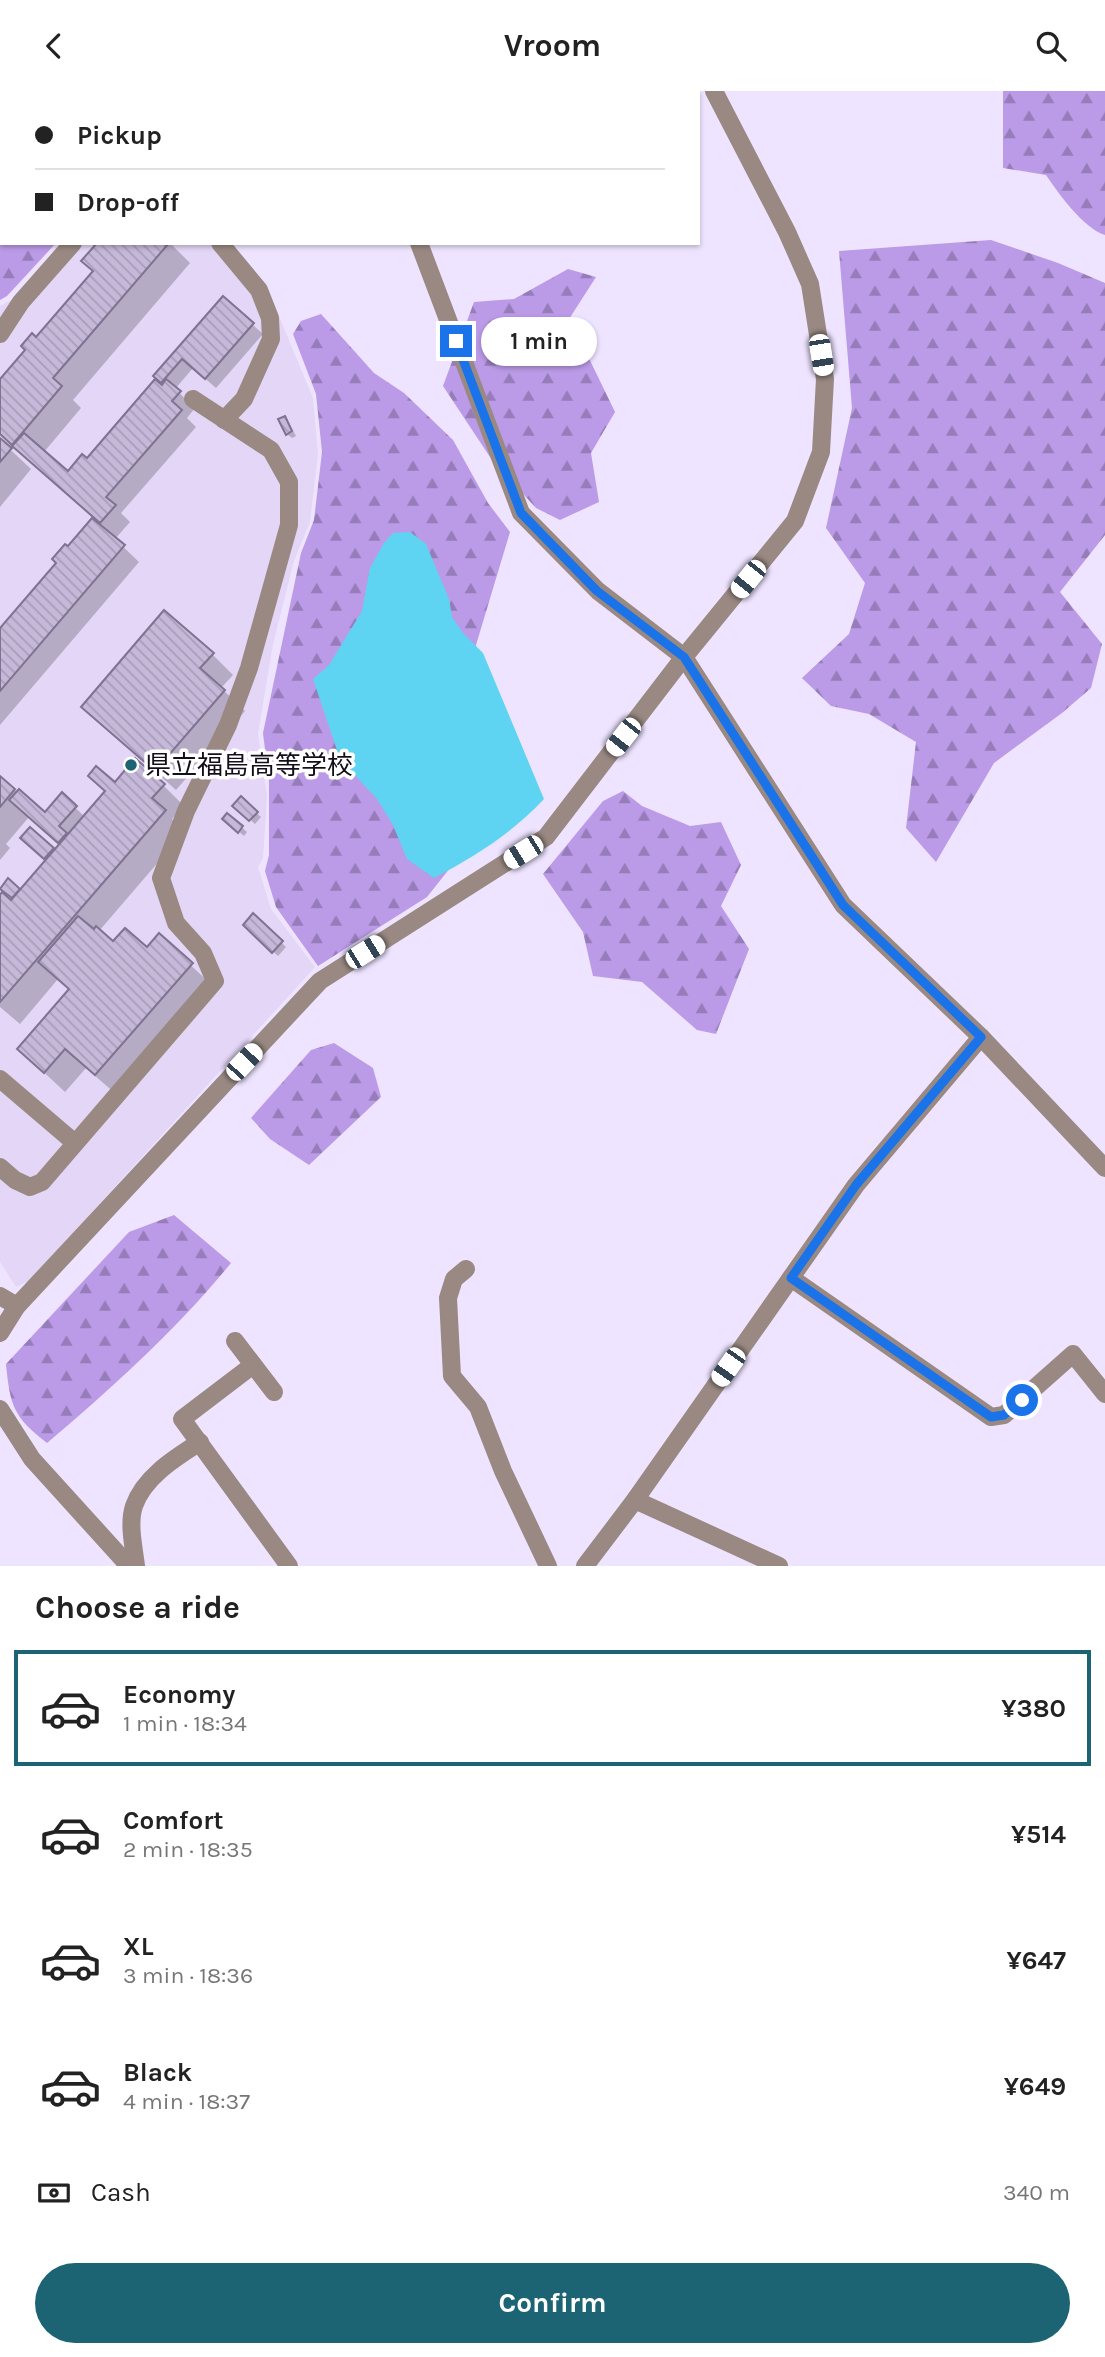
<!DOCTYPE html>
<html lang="en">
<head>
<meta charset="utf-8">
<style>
  body { margin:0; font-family:Karla,"Noto Sans JP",sans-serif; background:#f6f6f6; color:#222; height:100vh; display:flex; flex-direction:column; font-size:26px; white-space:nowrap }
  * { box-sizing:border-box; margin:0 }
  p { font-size:23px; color:#767676 }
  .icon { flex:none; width:38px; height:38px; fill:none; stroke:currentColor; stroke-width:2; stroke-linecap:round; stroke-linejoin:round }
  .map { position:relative; height:1475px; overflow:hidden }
  .drawer { display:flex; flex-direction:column; background:#fff; flex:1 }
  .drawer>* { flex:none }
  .guide { position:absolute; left:0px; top:0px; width:700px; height:154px; box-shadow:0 2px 5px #0004; display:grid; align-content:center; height:154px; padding:0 35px; background:#fff }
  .end { position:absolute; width:32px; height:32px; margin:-16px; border:9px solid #1a73e8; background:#fff; box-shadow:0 0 0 4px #fff }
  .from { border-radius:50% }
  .bubble { position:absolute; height:49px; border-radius:24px; background:#fff; box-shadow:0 2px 5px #0004; font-size:23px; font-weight:700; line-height:49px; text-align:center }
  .car { position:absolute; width:21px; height:42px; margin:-21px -10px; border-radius:9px; box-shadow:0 0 5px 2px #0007; background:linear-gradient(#fff 24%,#345 0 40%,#fff 0 76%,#345 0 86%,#fff 0) }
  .guide b { display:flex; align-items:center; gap:24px; height:66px; font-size:26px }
  .guide b+b { border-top:2px solid #e0e0e0 }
  .guide i { width:18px; height:18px; background:#222 }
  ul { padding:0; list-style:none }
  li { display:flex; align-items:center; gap:21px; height:116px; margin:0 14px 10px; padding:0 21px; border:4px solid transparent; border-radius:0px }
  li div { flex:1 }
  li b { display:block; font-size:26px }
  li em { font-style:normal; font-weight:700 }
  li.current { border-color:#1c6373 }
  li>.icon { width:63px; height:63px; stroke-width:1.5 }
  h2 { padding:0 35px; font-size:32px; line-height:84px }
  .pay { display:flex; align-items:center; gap:18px; height:77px; padding:0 35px; font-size:26px }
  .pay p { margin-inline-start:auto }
  .cta { display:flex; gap:14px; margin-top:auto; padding:14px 35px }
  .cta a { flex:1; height:80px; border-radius:42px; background:#1c6373; color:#fff; font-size:28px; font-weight:700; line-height:80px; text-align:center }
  header { display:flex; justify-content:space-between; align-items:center; height:91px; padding:0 35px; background:#fff; font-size:32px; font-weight:700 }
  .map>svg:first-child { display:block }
</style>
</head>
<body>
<header><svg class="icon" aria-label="back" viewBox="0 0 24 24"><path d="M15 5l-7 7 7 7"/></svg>Vroom<svg class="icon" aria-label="search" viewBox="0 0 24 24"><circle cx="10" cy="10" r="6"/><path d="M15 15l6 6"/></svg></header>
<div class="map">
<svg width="1105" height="1475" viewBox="0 0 1105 1475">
  <defs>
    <pattern id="forest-firs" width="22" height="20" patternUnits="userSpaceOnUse" patternTransform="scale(1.75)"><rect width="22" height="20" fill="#bb9ae7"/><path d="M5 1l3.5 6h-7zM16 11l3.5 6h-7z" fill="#977cba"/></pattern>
    <pattern id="building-back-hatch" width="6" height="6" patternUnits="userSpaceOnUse" patternTransform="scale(1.75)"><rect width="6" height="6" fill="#c5b8d8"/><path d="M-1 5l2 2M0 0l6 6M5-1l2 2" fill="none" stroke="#a89db9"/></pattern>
  </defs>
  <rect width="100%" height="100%" fill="#eee4ff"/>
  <path fill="#e3d6f6" d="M62 152H231L266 194 313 307 318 363 310 431 294 470 273 553 258 643 267 705 263 767 258 776 271 818 315 876 30 1189 16 1196 0 1171V215L11 209Z"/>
  <g fill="url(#forest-firs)">
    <path d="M0 0 82 2H2V152H56L7 205 0 209Z"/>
    <path d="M1003 0H1105V144C1083 137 1059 103 1046 84L1003 77Z"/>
    <path d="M991 149 1058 172 1105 192V444L1060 501 1102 553 1091 597 1062 622 994 672 936 771 906 737 916 651 869 623 831 615 802 587 849 543 865 492 826 437 852 317 839 160Z"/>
    <path d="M568 178 596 186 562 239 583 255 615 321 591 362 599 411 560 429 536 417 492 369 443 295 474 211 514 208Z"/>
    <path d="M321 223 374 282 404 302 453 349 488 412 510 441 473 564 450 777 427 806 318 875 276 816 265 780 269 764V691L263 642 301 462 314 429 322 361 316 303 293 243 301 230Z"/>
    <path d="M623 700 642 715 690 735 721 731 741 774 721 815 749 858 716 943 697 939 642 891 593 885 583 841 543 783 603 710Z"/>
    <path d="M334 952 373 977 381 1006 309 1074 270 1048 251 1027 311 959Z"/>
    <path d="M174 1124 231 1172C177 1238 112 1297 47 1352 13 1326 10 1314 6 1273L129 1141Z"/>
  </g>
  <path fill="#5ed4f2" d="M410 441 426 453 449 508 452 526 463 542 483 562 544 708C511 743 476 765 434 787L407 768 393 734 377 708 340 668 313 588 329 574 362 520 370 477 384 452 393 442Z"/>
  <g fill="#0003">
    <path d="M111 152H170L190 172 73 309 81 317 44 361 68 382 87 370 162 296 164 294 156 285 223 207 263 243 216 297 193 277 175 298 195 317 187 327 196 336 121 422 130 431 115 448 139 471 0 634V540L95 427 0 344V291L94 181Z"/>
    <path d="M285 327 289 332 296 345 292 347 287 343Z"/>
    <path d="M0 349 31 378 0 416Z"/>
    <path d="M212 563 233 584 221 597 245 620 176 699 83 616Z"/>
    <path d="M90 685 115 693 163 694 184 715 172 728 185 740 99 840 113 852 147 859 159 845 212 894 116 1003 86 977 65 1001 19 958 70 900 58 888 20 933 0 916V806L11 812 14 808 7 802 8 790 21 801 48 769 27 752 30 739 55 761 61 754 29 726 6 753 10 757 0 769V687L45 723 62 704 85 726 106 701Z"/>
    <path d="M241 708 261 726 255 733 235 715Z"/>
    <path d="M228 724 247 741 244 745 229 732Z"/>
    <path d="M254 825 286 856 278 865 245 834Z"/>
  </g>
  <g fill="url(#building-back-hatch)" stroke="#7f7391" stroke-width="2">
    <path d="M97 152H169L53 287 62 295 12 354 0 343V288L25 259 21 255 32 242 36 246 93 180 81 170Z"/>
    <path d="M223 205 254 232 205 288 182 268 161 292 153 285Z"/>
    <path d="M155 288 162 294 166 288 181 300 172 310 182 319 106 406 116 414 100 432 12 355 24 342 68 380 82 363 87 367Z"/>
    <path d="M285 325 292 340 286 344 278 328Z"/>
    <path d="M0 347 12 357 0 371Z"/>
    <path d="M92 427 125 454 0 600V537L56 472 52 468 65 453 68 455Z"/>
    <path d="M164 519 214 562 200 577 225 599 155 680 81 616Z"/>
    <path d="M135 667 165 693 152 707 166 719 0 911V804L2 801 11 809 105 700 88 685 96 675 115 691Z"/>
    <path d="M0 685 15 698 0 716Z"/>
    <path d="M19 698 45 721 62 701 77 715 59 735 67 742 58 752 9 709Z"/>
    <path d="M241 705 258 721 249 730 232 715Z"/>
    <path d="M227 722 243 735 238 742 222 728Z"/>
    <path d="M30 736 54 757 44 768 20 747Z"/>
    <path d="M8 787 20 798 12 807 0 798Z"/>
    <path d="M253 822 283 850 272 862 243 834Z"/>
    <path d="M78 825 94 838 96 835 113 850 125 837 147 856 159 842 193 872 95 984 65 958 44 982 17 958 69 898 38 871Z"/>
  </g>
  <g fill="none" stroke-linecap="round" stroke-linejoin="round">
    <g stroke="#998982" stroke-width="18">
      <path d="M373 0V2"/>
      <path d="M220 152 259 199 270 227 271 248 244 308 224 329"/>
      <path d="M419 152 521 422 598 500 684 566 843 814 981 946 1105 1077"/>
      <path d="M0 243 21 211 73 152"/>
      <path d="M0 988 75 1052"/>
      <path d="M0 1076 15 1089 30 1096 42 1091 215 890 203 862 176 832 161 787 186 720 228 634 249 577 289 434V391L271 359 193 308"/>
      <path d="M466 1178 454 1188 448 1207 452 1285 478 1316 503 1380 548 1475"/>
      <path d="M791 1187 991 1326 1004 1324 1073 1263 1105 1303"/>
      <path d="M0 1205 17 1215"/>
      <path d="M0 1242 17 1215 320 890 546 746 684 566 795 430 821 361 825 288 810 193 787 141 714 0"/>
      <path d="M235 1250 274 1301"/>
      <path d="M253 1274 182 1328 289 1475"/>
      <path d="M0 1318 32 1368 129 1475"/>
      <path d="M635 1409 779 1475"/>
      <path d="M136 1475C134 1457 128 1433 134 1415 144 1386 175 1367 200 1351"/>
      <path d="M585 1475 635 1409 856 1094 981 946"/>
    </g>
  </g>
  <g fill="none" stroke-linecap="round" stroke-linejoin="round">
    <path stroke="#1a73e8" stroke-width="9" d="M456 250 521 422 597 500 684 566 843 814 981 946 856 1094 791 1187 991 1326 1004 1324 1022 1309"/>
  </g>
  <circle fill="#1c6373" stroke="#fff" stroke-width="2.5" cx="131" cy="674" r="7"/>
  <g text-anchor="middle" stroke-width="7" stroke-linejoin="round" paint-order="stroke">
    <g font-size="26" fill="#130e19" stroke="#fff" text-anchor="start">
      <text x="145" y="683">県立福島高等学校</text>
    </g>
  </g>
</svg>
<i class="end from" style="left:1022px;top:1309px"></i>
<i class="end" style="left:456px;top:250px"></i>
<div class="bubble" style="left:481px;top:226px;width:116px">1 min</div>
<i class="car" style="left:821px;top:264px;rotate:171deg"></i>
<i class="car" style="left:748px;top:488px;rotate:219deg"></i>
<i class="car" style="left:623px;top:646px;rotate:218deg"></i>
<i class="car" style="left:523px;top:761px;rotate:238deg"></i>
<i class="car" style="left:365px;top:861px;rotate:58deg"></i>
<i class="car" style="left:244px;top:971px;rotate:43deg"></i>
<i class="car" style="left:728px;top:1276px;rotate:215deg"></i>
<div class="guide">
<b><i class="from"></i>Pickup</b>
<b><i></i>Drop-off</b>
</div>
</div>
<section class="drawer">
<h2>Choose a ride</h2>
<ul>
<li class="current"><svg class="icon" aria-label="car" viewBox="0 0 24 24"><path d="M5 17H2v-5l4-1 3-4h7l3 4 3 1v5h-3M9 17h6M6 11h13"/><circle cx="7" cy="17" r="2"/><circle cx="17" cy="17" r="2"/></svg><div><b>Economy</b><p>1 min · 18:34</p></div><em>¥380</em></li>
<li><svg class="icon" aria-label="car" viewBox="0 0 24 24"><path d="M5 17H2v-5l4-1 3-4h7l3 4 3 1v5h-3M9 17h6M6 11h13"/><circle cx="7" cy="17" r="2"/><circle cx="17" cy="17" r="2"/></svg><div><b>Comfort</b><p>2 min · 18:35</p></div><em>¥514</em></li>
<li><svg class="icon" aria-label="car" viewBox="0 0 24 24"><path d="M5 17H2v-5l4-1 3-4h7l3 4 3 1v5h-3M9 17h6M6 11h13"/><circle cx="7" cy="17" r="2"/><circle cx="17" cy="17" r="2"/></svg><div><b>XL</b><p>3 min · 18:36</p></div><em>¥647</em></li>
<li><svg class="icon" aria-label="car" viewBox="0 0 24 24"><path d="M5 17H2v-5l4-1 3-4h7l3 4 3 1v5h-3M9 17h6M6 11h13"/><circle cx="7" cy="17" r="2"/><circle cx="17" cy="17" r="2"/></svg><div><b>Black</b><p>4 min · 18:37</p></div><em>¥649</em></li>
</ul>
<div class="pay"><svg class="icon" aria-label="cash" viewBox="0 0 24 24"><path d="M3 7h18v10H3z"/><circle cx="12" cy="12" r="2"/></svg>Cash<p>340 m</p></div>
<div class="cta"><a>Confirm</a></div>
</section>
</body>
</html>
